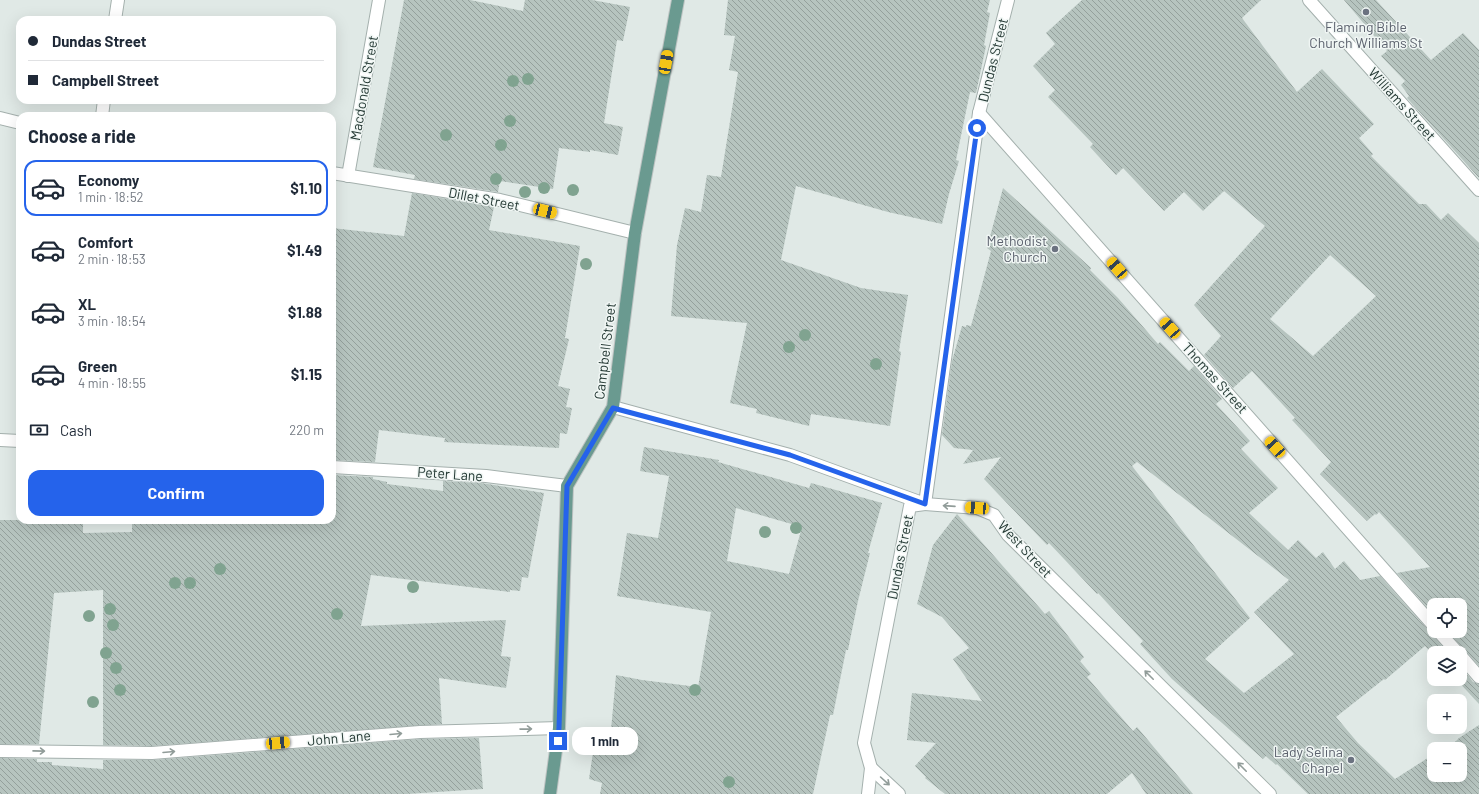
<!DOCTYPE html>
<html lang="en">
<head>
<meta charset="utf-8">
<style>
  body { margin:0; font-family:Barlow,sans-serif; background:#f6f6f7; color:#1f2937; height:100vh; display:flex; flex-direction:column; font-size:15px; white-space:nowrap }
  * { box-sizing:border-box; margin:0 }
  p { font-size:13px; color:#747a83 }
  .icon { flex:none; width:22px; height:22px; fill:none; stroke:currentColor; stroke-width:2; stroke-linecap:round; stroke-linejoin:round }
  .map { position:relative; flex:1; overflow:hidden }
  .drawer { position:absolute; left:16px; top:112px; width:320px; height:412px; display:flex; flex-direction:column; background:#fff; border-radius:12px; box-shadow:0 4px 16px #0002 }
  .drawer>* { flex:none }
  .hud { position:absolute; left:16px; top:16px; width:320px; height:88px; border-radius:12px; box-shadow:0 4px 16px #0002; display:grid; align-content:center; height:88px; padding:0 12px; background:#fff }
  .buttons { position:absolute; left:1427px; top:598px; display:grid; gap:8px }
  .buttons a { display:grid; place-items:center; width:40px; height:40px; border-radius:8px; background:#fff; box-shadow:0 4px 16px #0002; font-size:20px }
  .end { position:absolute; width:18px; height:18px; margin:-9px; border:5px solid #2563eb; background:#fff; box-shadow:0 0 0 2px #fff }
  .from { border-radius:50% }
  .bubble { position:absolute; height:28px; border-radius:12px; background:#fff; box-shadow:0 4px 16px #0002; font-size:13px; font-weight:700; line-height:28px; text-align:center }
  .car { position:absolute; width:12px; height:24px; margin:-12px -6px; border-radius:5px; box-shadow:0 0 3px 1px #0007; background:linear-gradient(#f5c518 24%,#345 0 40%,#f5c518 0 76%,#345 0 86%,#f5c518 0) }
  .hud b { display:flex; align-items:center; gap:14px; height:38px; font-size:15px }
  .hud b+b { border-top:1px solid #e0e1e3 }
  .hud i { width:10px; height:10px; background:#1f2937 }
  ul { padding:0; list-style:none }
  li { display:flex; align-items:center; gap:12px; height:56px; margin:0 8px 6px; padding:0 4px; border:2px solid transparent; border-radius:12px }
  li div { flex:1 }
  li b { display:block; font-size:15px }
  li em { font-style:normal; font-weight:700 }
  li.active { border-color:#2563eb }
  li>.icon { width:36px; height:36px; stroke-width:1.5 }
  h2 { padding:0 12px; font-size:18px; line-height:48px }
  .pay { display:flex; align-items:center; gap:10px; height:44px; padding:0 12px; font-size:15px }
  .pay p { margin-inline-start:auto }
  .cta { display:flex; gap:8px; margin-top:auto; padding:8px 12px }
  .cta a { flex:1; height:46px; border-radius:12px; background:#2563eb; color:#fff; font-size:16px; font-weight:700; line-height:46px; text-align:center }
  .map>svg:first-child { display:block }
</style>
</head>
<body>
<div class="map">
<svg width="1479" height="794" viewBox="0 0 1479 794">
  <defs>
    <pattern id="building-back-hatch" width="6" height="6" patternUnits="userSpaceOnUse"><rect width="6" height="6" fill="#b6c4bf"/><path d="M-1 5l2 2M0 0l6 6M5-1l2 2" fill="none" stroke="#94a09c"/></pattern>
  </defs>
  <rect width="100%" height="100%" fill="#e0e9e6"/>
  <g fill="url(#building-back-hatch)" fill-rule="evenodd">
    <path d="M404 0H470L523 11 525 0H592L630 7 623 41 617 40 604 123 623 127 618 155 590 150V152L559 148 553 189 500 181 498 192 414 179 415 175 373 167Z"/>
    <path d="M728 0H990L987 12 990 13 984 45 986 46 976 93 970 92 956 160 959 161 949 194 942 224 888 212 796 186 781 260 861 288 908 295 899 351 901 352 890 426 811 414 809 426 756 413 757 409 730 403 747 323 671 316 677 245 685 208 701 212 707 175 721 177 738 72 729 70 735 36 724 35Z"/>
    <path d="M1082 0H1261L1242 18 1297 92 1322 69 1374 124 1359 138 1373 154 1371 156 1419 204H1426L1441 220 1448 213 1479 243V666L1448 631H1460V605H1434V615L1397 573 1430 567 1379 512 1376 515 1375 514 1367 521 1320 474 1331 462 1292 420 1295 418 1252 371 1233 388 1204 355 1221 336 1194 305 1265 226 1224 191 1203 211 1184 192 1164 211 1123 168 1116 175 1090 147 1093 144 1048 97 1055 90 1033 66 1055 44 1046 33ZM1330 255 1376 296 1313 356 1270 319Z"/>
    <path d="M1344 0H1376L1431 60 1463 33 1479 50V178L1407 98 1409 96 1401 85 1405 81 1381 56 1387 51Z"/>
    <path d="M1003 188 1091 268 1090 270 1118 298 1158 344 1160 342 1189 371 1194 366 1222 399 1216 404 1250 441 1241 449 1278 488 1249 513 1288 550 1298 540 1316 558 1323 552 1335 569 1344 561 1360 580 1380 576 1448 653H1434V655L1425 646 1385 680 1384 679 1336 717 1358 743 1395 779 1434 754V775H1460V749H1448L1459 738 1479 725V794H1308L1277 764 1276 765 1266 756 1263 759 1172 679 1140 644 1143 641 1098 593 1097 594 1049 543 1047 545 984 479 1001 457 963 464 973 450 954 448 942 435 952 361 962 326 966 327V325L971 326 991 251 987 248ZM1137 462 1289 580 1254 612 1294 654 1244 693 1205 659 1250 618 1132 466Z"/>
    <path d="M412 193 494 207 489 230 580 246 565 338 569 339 558 386 570 389 566 407 572 408 567 434 560 433 559 448 444 442 445 438 379 430 375 462 332 460V228L404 236Z"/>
    <path d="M644 447 719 460 718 462 809 488 811 483 882 503 868 553H870L858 601 848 650H846L833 715H830L813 794H600L602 783 589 779 595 739 610 741 616 675 642 680 698 687 711 612 617 596 627 533 658 538 669 476 640 471ZM736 508 802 527 789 574 727 561Z"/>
    <path d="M332 475 373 477V479L387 482V484L443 491V481L481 483 544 493 528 578 522 577 520 591 510 590V592L371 575 361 626 506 620 501 656 511 657 506 688 439 678 442 724 152 746 103 745V590L54 593 39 744H0V520H83V533L132 532V520H332Z"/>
    <path d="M957 514 1045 614 1049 611 1084 657 1080 661 1091 674 1087 677 1133 731 1137 727 1193 794H1146L1132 773 1107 794H945L925 778 926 777 915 766 936 743 907 740 912 693 982 701 953 659 969 648 942 617 917 604 933 545Z"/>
    <path d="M1460 666 1473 682 1479 684V704L1456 679H1460Z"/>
    <path d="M479 738 483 789 407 794H0V758L37 759V762H52V765L103 769V760H153L420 739Z"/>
  </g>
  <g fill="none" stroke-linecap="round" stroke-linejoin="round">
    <g stroke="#a4b0ad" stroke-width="14">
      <g id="minor">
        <path d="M1309 0 1479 190"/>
        <path d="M115 20 118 0"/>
        <path d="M979 113 1434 626"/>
        <path d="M102 116 104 100"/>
        <path d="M0 118 20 123"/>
        <path d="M332 173 500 200 635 233"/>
        <path d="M348 176 379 0"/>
        <path d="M613 407 790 455 925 504 977 508 994 515 1008 535 1270 794"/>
        <path d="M0 440 20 441"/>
        <path d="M332 467 486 476 567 486"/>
        <path d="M1438 631 1458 653"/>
        <path d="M1460 655 1479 677"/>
        <path d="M0 751 152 753 420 732 559 728"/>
        <path d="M871 768 899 794"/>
        <path d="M868 794 871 768 864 743 910 506 925 504 979 113 1008 0"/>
      </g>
    </g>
    <g stroke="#bdc3c2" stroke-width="14">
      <path id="major" d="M550 794 559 728 567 486 613 407 635 233 678 0"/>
    </g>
    <use href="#minor" stroke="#fff" stroke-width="12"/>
    <use href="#major" stroke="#6a9a90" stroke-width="12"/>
  </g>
  <g fill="#80a390">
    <circle cx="528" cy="79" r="6"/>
    <circle cx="513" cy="81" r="6"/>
    <circle cx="510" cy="121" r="6"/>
    <circle cx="446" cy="135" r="6"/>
    <circle cx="501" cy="145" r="6"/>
    <circle cx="496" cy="179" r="6"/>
    <circle cx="544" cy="188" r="6"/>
    <circle cx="573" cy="190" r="6"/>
    <circle cx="525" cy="192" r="6"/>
    <circle cx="586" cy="264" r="6"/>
    <circle cx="805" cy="335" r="6"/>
    <circle cx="789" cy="347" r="6"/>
    <circle cx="876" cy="364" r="6"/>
    <circle cx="796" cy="528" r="6"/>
    <circle cx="765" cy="532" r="6"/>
    <circle cx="220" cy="569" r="6"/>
    <circle cx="175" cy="583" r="6"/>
    <circle cx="190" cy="583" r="6"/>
    <circle cx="413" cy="587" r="6"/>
    <circle cx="110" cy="609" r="6"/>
    <circle cx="337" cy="614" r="6"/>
    <circle cx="89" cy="616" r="6"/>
    <circle cx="113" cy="625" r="6"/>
    <circle cx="106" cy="653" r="6"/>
    <circle cx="116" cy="668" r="6"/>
    <circle cx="120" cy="690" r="6"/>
    <circle cx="695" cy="690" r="6"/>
    <circle cx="93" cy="702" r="6"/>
    <circle cx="729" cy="782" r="6"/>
  </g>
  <defs><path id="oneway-shaft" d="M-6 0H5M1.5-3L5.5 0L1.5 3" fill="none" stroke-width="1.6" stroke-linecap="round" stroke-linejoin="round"/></defs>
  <g stroke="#919c99">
    <use href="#oneway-shaft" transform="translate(949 506) rotate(-176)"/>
    <use href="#oneway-shaft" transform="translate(1149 675) rotate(-135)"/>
    <use href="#oneway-shaft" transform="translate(526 729) rotate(-1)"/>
    <use href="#oneway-shaft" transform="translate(396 734) rotate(-5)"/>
    <use href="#oneway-shaft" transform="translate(39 751) rotate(1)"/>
    <use href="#oneway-shaft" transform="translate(169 752) rotate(-5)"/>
    <use href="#oneway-shaft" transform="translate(1242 767) rotate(-135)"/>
    <use href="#oneway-shaft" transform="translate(885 781) rotate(42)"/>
  </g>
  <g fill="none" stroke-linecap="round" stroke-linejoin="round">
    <path stroke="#2563eb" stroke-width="5" d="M558 741 559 728 567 486 613 408 790 455 925 504 977 128"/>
  </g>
  <g fill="#6b7280" stroke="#f0f6f4" stroke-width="1.5">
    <circle cx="1366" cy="12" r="4"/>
    <circle cx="1055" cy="249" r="4"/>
    <circle cx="1351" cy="760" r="4"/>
  </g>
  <g text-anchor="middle" stroke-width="3" stroke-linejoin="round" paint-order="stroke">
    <g font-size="14" fill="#5b616d" stroke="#f0f6f4" text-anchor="end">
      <text x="1366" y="32" text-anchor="middle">Flaming Bible<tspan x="1366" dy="16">Church Williams St</tspan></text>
      <text x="1047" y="246">Methodist<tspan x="1047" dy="16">Church</tspan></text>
      <text x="1343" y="757">Lady Selina<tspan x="1343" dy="16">Chapel</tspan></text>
    </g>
    <g font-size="14" fill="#233833" stroke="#f0f6f4">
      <text transform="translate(993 60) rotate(-76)" y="5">Dundas Street</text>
      <text transform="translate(364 88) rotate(-80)" y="5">Macdonald Street</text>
      <text transform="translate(1402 104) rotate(48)" y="5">Williams Street</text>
      <text transform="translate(484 199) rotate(11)" y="5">Dillet Street</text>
      <text transform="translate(605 351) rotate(-83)" y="5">Campbell Street</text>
      <text transform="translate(1215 378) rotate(48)" y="5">Thomas Street</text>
      <text transform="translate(450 474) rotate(4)" y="5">Peter Lane</text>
      <text transform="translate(1025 549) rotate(47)" y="5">West Street</text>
      <text transform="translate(900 557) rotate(-79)" y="5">Dundas Street</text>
      <text transform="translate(339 738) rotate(-5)" y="5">John Lane</text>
    </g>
  </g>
</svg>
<div class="buttons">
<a><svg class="icon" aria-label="locate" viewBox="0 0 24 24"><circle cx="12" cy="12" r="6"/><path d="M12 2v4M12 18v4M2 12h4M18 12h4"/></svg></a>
<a><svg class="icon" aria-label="layers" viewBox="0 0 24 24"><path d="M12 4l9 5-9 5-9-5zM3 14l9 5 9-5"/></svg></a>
<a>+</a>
<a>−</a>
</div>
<i class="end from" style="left:977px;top:128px"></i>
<i class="end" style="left:558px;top:741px"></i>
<div class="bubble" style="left:572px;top:727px;width:66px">1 min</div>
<i class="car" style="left:666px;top:62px;rotate:10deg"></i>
<i class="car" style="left:545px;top:211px;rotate:104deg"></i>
<i class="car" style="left:1117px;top:268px;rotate:319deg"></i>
<i class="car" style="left:1170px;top:328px;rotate:318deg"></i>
<i class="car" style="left:1275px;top:447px;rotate:318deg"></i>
<i class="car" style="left:977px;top:508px;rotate:274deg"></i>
<i class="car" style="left:278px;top:743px;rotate:85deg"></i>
<div class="hud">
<b><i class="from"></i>Dundas Street</b>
<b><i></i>Campbell Street</b>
</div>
<section class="drawer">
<h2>Choose a ride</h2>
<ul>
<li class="active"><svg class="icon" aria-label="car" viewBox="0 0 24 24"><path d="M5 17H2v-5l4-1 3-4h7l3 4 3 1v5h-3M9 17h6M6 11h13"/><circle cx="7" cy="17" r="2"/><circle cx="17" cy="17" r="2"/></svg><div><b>Economy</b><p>1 min · 18:52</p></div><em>$1.10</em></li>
<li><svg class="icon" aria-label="car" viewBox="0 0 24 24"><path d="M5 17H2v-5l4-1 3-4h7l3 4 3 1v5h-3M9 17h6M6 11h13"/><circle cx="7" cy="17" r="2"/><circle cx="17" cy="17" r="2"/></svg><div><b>Comfort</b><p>2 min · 18:53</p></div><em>$1.49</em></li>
<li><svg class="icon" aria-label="car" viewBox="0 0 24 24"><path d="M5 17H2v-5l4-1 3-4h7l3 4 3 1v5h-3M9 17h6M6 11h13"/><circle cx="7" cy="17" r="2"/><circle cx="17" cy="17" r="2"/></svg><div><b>XL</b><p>3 min · 18:54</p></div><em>$1.88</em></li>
<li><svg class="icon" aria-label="car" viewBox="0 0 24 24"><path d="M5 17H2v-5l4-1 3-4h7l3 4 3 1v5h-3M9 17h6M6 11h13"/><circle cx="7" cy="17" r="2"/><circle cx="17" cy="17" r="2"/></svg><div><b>Green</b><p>4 min · 18:55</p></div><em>$1.15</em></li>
</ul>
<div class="pay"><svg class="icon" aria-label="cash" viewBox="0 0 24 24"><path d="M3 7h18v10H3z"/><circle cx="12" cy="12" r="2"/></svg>Cash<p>220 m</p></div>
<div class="cta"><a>Confirm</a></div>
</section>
</div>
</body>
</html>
